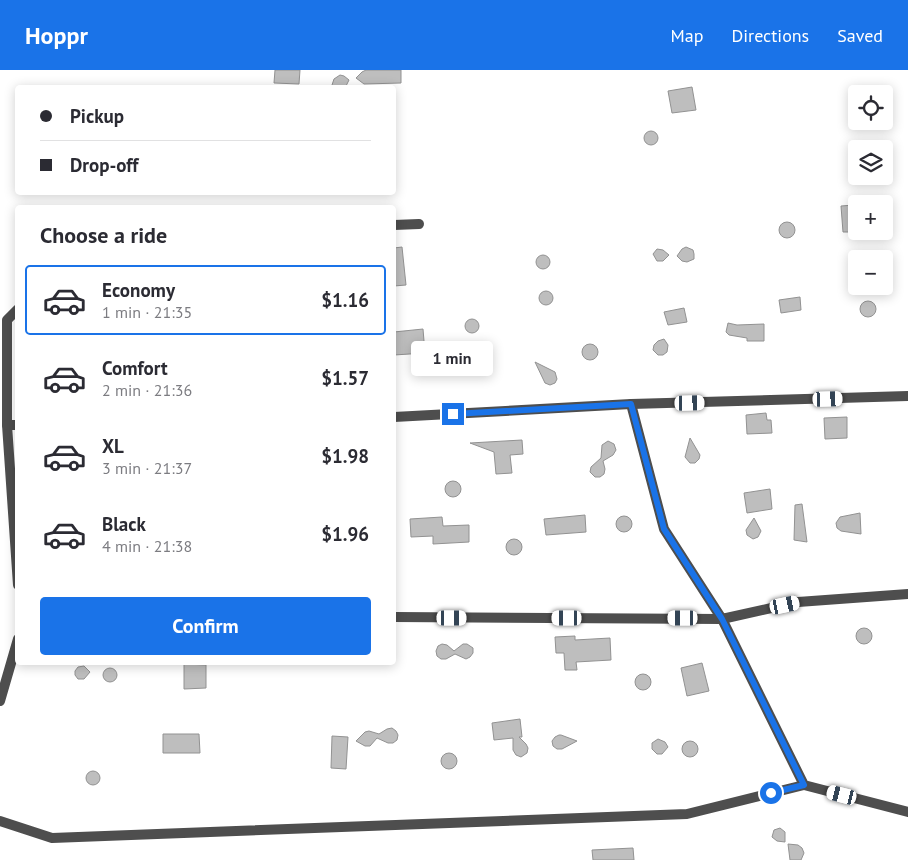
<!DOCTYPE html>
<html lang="en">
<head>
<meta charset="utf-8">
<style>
  body { margin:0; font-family:"PT Sans",sans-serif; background:#f2f2f3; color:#2b2b33; height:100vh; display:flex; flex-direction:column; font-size:19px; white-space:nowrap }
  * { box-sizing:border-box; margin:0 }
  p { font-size:16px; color:#7c7c81 }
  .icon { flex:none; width:28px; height:28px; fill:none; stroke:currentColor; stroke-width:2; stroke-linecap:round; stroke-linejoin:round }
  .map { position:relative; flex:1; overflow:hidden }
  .sheet { position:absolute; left:15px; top:135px; width:381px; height:460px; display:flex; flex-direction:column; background:#fff; border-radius:5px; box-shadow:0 2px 12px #0003 }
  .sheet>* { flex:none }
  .hud { position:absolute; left:15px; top:15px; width:381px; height:110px; border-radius:5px; box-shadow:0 2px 12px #0003; display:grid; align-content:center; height:110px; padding:0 25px; background:#fff }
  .controls { position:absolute; left:848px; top:15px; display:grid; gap:10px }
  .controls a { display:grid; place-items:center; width:45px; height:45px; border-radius:5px; background:#fff; box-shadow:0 2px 12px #0003; font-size:25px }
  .end { position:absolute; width:22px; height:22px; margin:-11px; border:6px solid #1a73e8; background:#fff; box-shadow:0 0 0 2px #fff }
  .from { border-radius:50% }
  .bubble { position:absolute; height:35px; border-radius:5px; background:#fff; box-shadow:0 2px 12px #0003; font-size:16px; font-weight:700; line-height:35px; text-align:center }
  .car { position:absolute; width:15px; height:30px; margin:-15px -8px; border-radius:6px; box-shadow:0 0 4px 1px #0007; background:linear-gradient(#fff 24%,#345 0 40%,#fff 0 76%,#345 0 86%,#fff 0) }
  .hud b { display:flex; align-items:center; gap:18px; height:48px; font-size:19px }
  .hud b+b { border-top:1px solid #e1e1e2 }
  .hud i { width:12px; height:12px; background:#2b2b33 }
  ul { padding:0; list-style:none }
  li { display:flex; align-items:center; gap:15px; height:70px; margin:0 10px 8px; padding:0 15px; border:2px solid transparent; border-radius:5px }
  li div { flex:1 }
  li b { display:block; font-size:19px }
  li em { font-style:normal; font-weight:700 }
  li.selected { border-color:#1a73e8 }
  li>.icon { width:45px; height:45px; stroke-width:1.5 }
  h2 { padding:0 25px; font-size:22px; line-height:60px }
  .button { display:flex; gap:10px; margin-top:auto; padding:10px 25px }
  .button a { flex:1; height:58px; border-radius:5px; background:#1a73e8; color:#fff; font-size:20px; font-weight:700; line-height:58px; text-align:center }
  header { display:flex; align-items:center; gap:30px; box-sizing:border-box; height:70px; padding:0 25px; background:#1a73e8; color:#fff }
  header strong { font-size:24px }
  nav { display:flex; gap:28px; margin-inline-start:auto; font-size:18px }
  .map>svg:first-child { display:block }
</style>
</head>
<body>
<header>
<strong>Hoppr</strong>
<nav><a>Map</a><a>Directions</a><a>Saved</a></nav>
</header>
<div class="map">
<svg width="908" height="790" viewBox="0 0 908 790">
  <rect width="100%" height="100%" fill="#fff"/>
  <g fill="#bebebe" stroke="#929292">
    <path d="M275 0H300L299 14 274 13Z"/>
    <path d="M366 0H401V13L364 14 356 8 362 2Z"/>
    <path d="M340 5 344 6 349 10 345 18H331L334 9Z"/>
    <path d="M692 17 696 40 672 43 668 21Z"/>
    <circle cx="651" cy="68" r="7"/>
    <path d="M854 135 856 162H843L841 136Z"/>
    <circle cx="787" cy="160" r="8"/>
    <path d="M402 177 406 215 394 216V178Z"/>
    <path d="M686 177 693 180 694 184V189L687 192 682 191 677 186 682 179Z"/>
    <path d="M657 179 663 180 669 185 663 191H657L653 184Z"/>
    <circle cx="543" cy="192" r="7"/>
    <circle cx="546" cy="228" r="7"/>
    <path d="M800 227 801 240 781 243 779 230Z"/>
    <circle cx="868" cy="239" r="8"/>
    <path d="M684 238 687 252 668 255 664 242Z"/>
    <circle cx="472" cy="256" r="7"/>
    <path d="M728 253 737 255 764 254V271H747V268L729 265 726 262Z"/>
    <path d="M423 259 425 283 394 285V262Z"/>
    <path d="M664 269 668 275 667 282 663 285H658L653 280 654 275 658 271Z"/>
    <circle cx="590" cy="282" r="8"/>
    <circle cx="455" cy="284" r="7"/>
    <path d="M535 292 555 302 557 309 555 313 550 315 545 313Z"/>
    <path d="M766 343 767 350H771L772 363 747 364 746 345Z"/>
    <path d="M847 347V368L825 369 824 348Z"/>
    <path d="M690 368 700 385 699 389 695 393H690L685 387Z"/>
    <path d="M522 370 523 384 510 385 512 403 496 404 494 382 470 373Z"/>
    <path d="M608 371 614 374 616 380 613 385 603 391 605 399 604 404 600 407H595L590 402 591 397 601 388 602 375Z"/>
    <circle cx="453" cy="419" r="8"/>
    <path d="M770 419 772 439 747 443 744 423Z"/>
    <path d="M802 434 807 472 794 470 795 435Z"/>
    <path d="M860 443 861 464 841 461 837 458 836 453 840 447Z"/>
    <path d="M585 445 586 462 546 465 544 449Z"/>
    <circle cx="624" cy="454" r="8"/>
    <path d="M442 447 443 456 469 455V472L433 474V466L411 467 410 449Z"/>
    <path d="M754 448 761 461 758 467 753 469 747 465 746 460Z"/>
    <circle cx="514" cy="477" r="8"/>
    <circle cx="864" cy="566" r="8"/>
    <path d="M575 566V570L610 568 611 590 576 592 577 600H565L564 583H556L555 567Z"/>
    <path d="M442 574 447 575 454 581 463 574H467L473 578V583L470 587 466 589 455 584 446 589H441L437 586 436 581 438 576Z"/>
    <path d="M702 593 709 621 687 626 681 598Z"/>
    <path d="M184 594 206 595V618L184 619Z"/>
    <path d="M84 596 90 602 84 609H78L75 605V601L78 597Z"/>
    <circle cx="110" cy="605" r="7"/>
    <circle cx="643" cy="612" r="8"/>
    <path d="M520 649 522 667H519L526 674 528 678 527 683 521 687 516 685 513 680V668L494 670 492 653Z"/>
    <path d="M392 658 396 661 398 665 397 670 393 673H388L377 668 370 676H365L356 671 365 662 369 661 379 664 387 659Z"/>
    <path d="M163 664H199L200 683H163Z"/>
    <path d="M559 665H561L577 671 562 679H557L553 676 552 671 555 667Z"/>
    <path d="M332 666 348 667 346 699 331 698Z"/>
    <path d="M658 669 665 672 668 677 662 684H657L652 679V673Z"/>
    <circle cx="690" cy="679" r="8"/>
    <circle cx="449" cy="691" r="8"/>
    <circle cx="93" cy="708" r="7"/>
    <path d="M780 758 785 762V772L777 771 772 767 774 760Z"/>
    <path d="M788 774 798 775 802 778 804 783 801 790H790Z"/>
    <path d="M633 778 634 790H593L592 780Z"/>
  </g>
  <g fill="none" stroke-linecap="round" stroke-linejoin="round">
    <g stroke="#4e4e4e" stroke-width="10">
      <path d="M394 155 419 154"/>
      <path d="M18 239 7 250V355L18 515"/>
      <path d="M631 334 664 459 722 549 798 532 908 524"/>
      <path d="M394 347 631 334 908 326"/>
      <path d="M7 355H18"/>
      <path d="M394 547 722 549 804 715 908 742"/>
      <path d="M0 631 18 569"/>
      <path d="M0 751 52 768 687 744 804 715"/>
    </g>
  </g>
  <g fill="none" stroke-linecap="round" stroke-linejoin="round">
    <path stroke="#1a73e8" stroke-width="6" d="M453 344 631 334 664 459 722 549 804 715 771 723"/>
  </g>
</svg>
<div class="controls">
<a><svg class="icon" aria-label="locate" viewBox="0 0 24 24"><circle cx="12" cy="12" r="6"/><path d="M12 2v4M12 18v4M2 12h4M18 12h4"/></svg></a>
<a><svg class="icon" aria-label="layers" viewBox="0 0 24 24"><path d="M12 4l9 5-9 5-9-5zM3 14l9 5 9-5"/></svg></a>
<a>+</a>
<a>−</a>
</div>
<i class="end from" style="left:771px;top:723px"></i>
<i class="end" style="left:453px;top:344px"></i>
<div class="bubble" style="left:411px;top:271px;width:82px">1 min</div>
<i class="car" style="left:828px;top:329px;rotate:88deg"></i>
<i class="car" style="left:690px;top:333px;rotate:89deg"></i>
<i class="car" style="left:785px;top:535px;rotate:78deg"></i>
<i class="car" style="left:452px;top:548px;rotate:90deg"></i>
<i class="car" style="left:567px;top:548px;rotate:270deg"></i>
<i class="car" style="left:683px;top:548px;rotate:270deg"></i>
<i class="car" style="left:842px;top:725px;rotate:284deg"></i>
<div class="hud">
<b><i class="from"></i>Pickup</b>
<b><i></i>Drop-off</b>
</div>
<section class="sheet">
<h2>Choose a ride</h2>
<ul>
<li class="selected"><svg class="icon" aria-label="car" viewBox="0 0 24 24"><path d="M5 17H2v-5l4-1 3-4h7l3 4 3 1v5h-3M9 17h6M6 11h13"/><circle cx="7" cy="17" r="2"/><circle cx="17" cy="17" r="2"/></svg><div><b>Economy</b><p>1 min · 21:35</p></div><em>$1.16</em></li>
<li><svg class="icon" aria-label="car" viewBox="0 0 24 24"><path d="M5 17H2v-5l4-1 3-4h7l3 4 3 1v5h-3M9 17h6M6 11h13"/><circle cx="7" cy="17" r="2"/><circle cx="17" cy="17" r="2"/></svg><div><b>Comfort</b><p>2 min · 21:36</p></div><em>$1.57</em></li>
<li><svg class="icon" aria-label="car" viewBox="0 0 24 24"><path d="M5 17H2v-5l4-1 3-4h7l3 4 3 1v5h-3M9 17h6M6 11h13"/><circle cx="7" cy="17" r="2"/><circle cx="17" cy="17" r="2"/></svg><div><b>XL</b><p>3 min · 21:37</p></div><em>$1.98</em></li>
<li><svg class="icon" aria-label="car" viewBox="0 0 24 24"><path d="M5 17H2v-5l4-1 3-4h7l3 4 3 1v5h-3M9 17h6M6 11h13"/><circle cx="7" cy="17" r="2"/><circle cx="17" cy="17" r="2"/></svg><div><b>Black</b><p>4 min · 21:38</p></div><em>$1.96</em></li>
</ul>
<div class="button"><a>Confirm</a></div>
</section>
</div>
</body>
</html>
